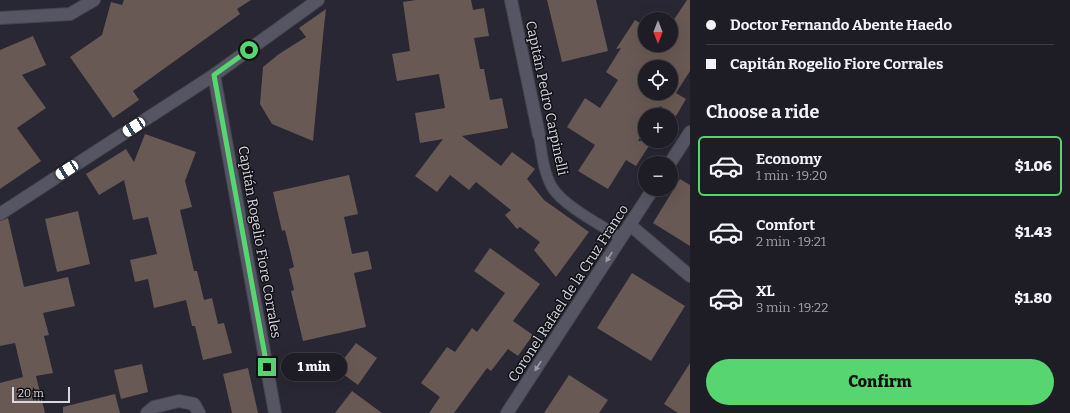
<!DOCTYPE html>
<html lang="en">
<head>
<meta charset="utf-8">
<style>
  body { margin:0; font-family:Bitter,serif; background:#2b2a32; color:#f1f3f6; height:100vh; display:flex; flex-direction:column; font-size:15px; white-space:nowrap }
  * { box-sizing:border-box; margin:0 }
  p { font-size:13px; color:#a1a2a7 }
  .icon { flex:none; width:22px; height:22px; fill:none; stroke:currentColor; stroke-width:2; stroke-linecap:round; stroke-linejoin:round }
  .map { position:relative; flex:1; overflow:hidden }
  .side { display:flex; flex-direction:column; background:#1e1d26; width:380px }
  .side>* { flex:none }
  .banner { display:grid; align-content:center; height:88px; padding:0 16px; background:#1e1d26 }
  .needle { width:26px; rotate:180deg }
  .controls { position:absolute; left:638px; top:12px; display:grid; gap:8px }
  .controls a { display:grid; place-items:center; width:40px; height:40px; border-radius:50%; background:#1e1d26; box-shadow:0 4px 16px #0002,0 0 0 1px #3c3b43; font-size:20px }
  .scale { position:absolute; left:12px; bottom:10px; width:58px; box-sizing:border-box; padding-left:4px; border:2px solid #d7d7e0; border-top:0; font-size:11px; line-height:14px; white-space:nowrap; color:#d7d7e0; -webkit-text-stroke:3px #111116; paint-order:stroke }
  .end { position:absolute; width:18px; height:18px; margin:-9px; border:5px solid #57d570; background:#111; box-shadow:0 0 0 2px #111 }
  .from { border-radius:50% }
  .bubble { position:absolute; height:28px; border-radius:14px; background:#1e1d26; box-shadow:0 4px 16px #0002,0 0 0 1px #3c3b43; font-size:13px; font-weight:800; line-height:28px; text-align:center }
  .car { position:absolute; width:12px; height:24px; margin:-12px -6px; border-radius:5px; box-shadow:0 0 3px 1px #0007; background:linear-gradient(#fff 24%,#345 0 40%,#fff 0 76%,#345 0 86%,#fff 0) }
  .banner b { display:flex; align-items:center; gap:14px; height:38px; font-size:15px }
  .banner b+b { border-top:1px solid #3c3b43 }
  .banner i { width:10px; height:10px; background:#f1f3f6 }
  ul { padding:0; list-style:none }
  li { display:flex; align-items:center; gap:12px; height:60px; margin:0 8px 6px; padding:0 8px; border:2px solid transparent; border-radius:6px }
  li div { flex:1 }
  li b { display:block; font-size:15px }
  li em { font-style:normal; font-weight:800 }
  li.current { border-color:#57d570 }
  li>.icon { width:36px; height:36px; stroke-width:1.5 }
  h2 { padding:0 16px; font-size:18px; line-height:48px }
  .action { display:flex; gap:8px; margin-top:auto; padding:8px 16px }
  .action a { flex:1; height:46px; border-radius:24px; background:#57d570; color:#111; font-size:16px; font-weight:800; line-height:46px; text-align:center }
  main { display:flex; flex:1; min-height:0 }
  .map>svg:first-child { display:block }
</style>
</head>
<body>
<main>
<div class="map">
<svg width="690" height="413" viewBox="0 0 690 413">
  <rect width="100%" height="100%" fill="#282733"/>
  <g fill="#695954" fill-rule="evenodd">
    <path d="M124 0H251L237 9 240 14 133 91 139 100 113 118 70 57 102 35 111 2 122 5Z"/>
    <path d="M416 0H471L473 10 484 8 489 36 474 38 480 69H484L490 100 502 98 508 128 462 136 501 166 512 152 535 169 527 179 544 200 589 232 556 277 534 250 540 242 520 227 517 229 505 215 511 210 476 182 469 190 450 175 437 192 415 176 443 139 420 143 415 113 445 108 439 74 397 81 392 54 410 51 403 2Z"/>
    <path d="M547 0H596L608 51 562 62Z"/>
    <path d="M687 0H690V71L676 93 686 99 676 116 660 106 654 115H645V129L638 141H652L636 166 626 160 608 189 578 171 595 145 567 127 585 98 600 108 618 80 606 72 621 48 616 49 635 20 645 26V45H671V24ZM645 67H671V93H645Z"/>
    <path d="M326 9 324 26 313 141 272 124 260 104 263 67 279 54 306 37 299 28Z"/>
    <path d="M33 36 46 65 22 75 46 108 17 128 41 161 0 189V50Z"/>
    <path d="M145 134 196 152 185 181 192 207 180 210 194 271H197L204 300 212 298 218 324 224 323 232 353 203 360 195 326H192L186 300 154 308 148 279 135 282 130 260 157 254 148 217 133 220 124 180 99 195 86 174 126 149 134 162Z"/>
    <path d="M349 175 358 214 344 217 352 254 368 251 372 269 354 273 366 327 303 341 291 291 294 290 289 269 294 267 285 230 282 231 273 192Z"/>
    <path d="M680 179 690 185V246L653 223Z"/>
    <path d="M78 211 90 264 57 272 45 219Z"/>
    <path d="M8 218 24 287 68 277 75 306 43 313 49 335 44 336 53 373 36 376 45 413H0V383L23 377 15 343 0 346V221Z"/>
    <path d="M490 248 540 284 513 321 533 335 518 356 508 349 491 371 487 368 454 413H429L440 397 421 383 447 347 455 352 472 328 477 332 505 293 474 271Z"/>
    <path d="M632 273 685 306 651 361 597 328Z"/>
    <path d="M356 343 377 358 358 385 336 369Z"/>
    <path d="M690 363V413H678L664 404Z"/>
    <path d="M142 364 148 392 121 399 114 370Z"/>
    <path d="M248 368 258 413H232L223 374Z"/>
    <path d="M569 375 608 400 599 413H544Z"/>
    <path d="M352 391 382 413H335Z"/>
    <path d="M115 394 120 413H63V407Z"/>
  </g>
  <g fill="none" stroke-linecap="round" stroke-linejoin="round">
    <g stroke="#44444e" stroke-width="12">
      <path id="lane" d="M539 135C542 153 543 171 552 187 562 205 603 226 621 238"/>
    </g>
    <g stroke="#44444e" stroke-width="14">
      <g id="street">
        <path d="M511 0 539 135"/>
        <path d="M0 18 70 14 94 0"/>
        <path d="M214 75 275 413"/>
        <path d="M0 214 214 75 318 0"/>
        <path d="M630 225 690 276"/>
        <path d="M147 413 154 407 179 401 194 404 199 413"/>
      </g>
    </g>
    <g stroke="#44444e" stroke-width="14">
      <g id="secondary">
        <path d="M670 163 690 132"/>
        <path d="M507 413 653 189"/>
      </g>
    </g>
    <use href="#lane" stroke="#565564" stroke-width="10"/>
    <use href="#street" stroke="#565564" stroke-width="12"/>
    <use href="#secondary" stroke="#565564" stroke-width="12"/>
  </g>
  <defs><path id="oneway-solid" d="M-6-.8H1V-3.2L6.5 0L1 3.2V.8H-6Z"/></defs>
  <g fill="#9d9ca8">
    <use href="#oneway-solid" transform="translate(609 257) rotate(123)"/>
    <use href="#oneway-solid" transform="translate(538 366) rotate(123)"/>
  </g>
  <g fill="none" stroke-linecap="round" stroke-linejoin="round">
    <path stroke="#57d570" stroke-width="5" d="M249 50 214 75 267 367"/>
  </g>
  <g text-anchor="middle" stroke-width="3" stroke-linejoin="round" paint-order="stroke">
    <g font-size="14" fill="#d7d7e0" stroke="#111116">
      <text transform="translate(547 98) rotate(78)" y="5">Capitán Pedro Carpinelli</text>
      <text transform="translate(260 242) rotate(80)" y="5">Capitán Rogelio Fiore Corrales</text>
      <text transform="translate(568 293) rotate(-57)" y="5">Coronel Rafael de la Cruz Franco</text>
    </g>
  </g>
</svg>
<div class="controls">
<a><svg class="needle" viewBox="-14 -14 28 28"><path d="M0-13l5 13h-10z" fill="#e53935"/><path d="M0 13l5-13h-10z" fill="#a1a2a7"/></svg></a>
<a><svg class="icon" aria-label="locate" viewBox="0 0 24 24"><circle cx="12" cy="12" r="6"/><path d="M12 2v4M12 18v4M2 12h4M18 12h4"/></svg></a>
<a>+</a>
<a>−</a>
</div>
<div class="scale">20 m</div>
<i class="end from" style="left:249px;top:50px"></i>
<i class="end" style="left:267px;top:367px"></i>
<div class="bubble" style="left:281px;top:353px;width:66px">1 min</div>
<i class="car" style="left:134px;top:127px;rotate:237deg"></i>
<i class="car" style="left:67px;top:170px;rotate:237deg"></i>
</div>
<section class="side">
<div class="banner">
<b><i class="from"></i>Doctor Fernando Abente Haedo</b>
<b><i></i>Capitán Rogelio Fiore Corrales</b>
</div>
<h2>Choose a ride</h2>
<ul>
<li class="current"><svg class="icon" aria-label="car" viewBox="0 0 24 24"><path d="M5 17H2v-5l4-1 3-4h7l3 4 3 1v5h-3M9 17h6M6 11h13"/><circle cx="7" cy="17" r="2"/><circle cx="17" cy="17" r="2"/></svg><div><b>Economy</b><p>1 min · 19:20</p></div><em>$1.06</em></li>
<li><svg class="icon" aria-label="car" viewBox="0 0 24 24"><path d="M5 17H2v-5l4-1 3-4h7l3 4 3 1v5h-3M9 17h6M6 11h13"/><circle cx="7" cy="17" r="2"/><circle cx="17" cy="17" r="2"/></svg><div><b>Comfort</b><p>2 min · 19:21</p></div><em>$1.43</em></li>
<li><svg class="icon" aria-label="car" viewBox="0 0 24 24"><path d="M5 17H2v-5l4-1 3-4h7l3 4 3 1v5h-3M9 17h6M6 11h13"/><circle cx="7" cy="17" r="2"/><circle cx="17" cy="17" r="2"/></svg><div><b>XL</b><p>3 min · 19:22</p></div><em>$1.80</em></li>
</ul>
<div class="action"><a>Confirm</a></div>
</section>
</main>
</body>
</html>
